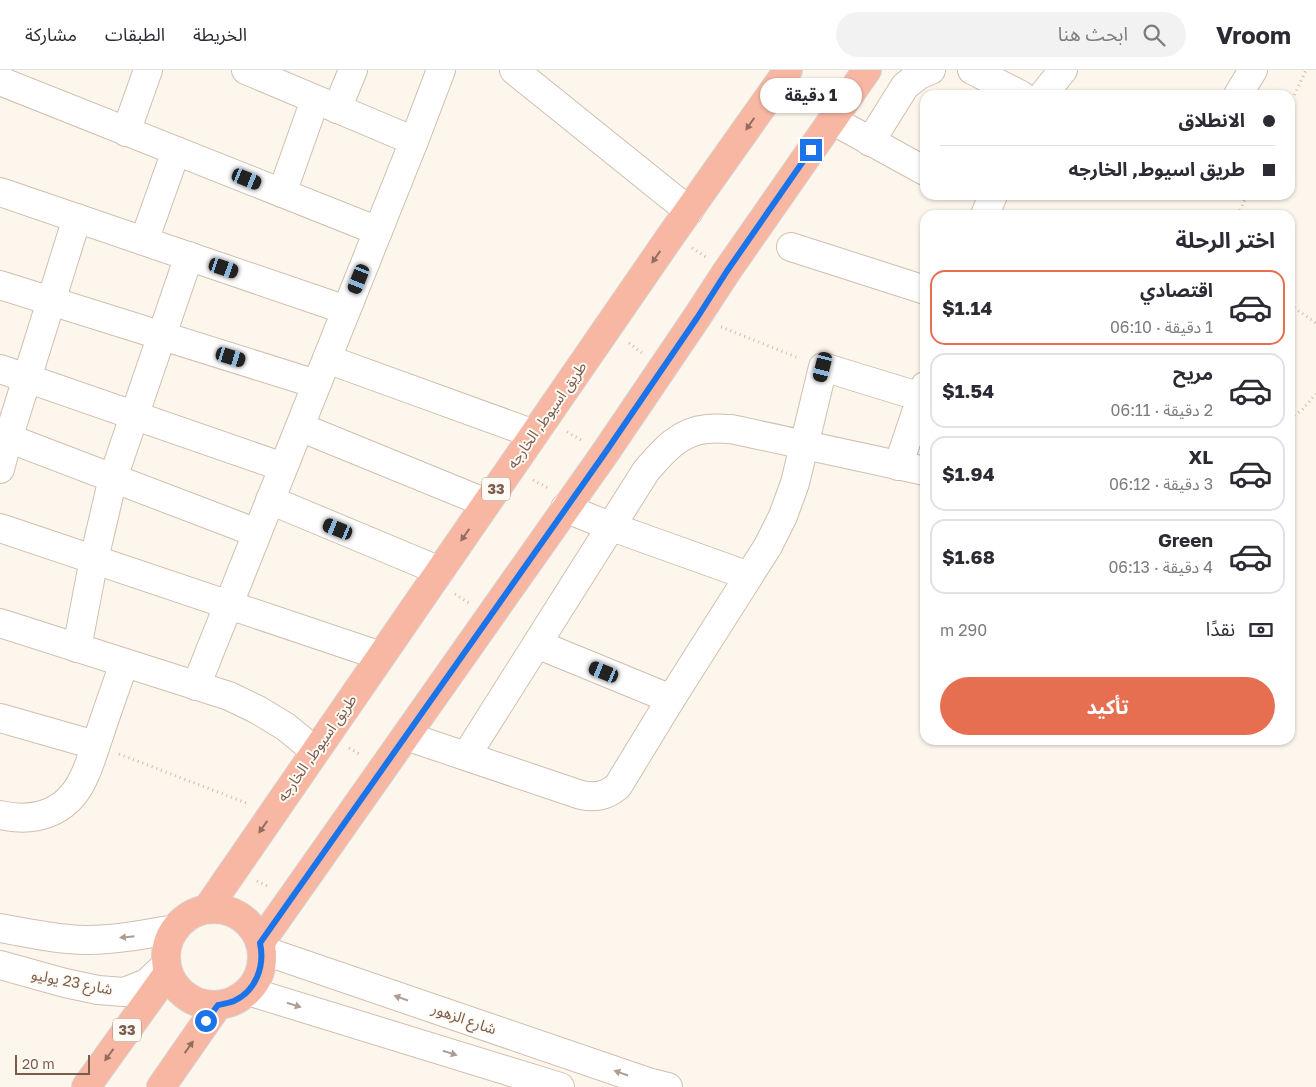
<!DOCTYPE html>
<html lang="ar">
<head>
<meta charset="utf-8">
<style>
  body { margin:0; font-family:"Golos Text","Noto Sans Arabic",sans-serif; background:#f2f2f3; color:#2b2b33; direction:rtl; height:100vh; display:flex; flex-direction:column; font-size:19px; white-space:nowrap }
  * { box-sizing:border-box; margin:0 }
  p { font-size:16px; color:#7c7c81 }
  .icon { flex:none; width:28px; height:28px; fill:none; stroke:currentColor; stroke-width:2; stroke-linecap:round; stroke-linejoin:round }
  .map { position:relative; flex:1; overflow:hidden; direction:ltr }
  .details { position:absolute; left:920px; top:140px; width:375px; height:535px; display:flex; flex-direction:column; background:#fff; border-radius:15px; box-shadow:0 1px 4px #0004; direction:rtl }
  .details>* { flex:none }
  .banner { position:absolute; left:920px; top:20px; width:375px; height:110px; border-radius:15px; box-shadow:0 1px 4px #0004; direction:rtl; display:grid; align-content:center; height:110px; padding:0 20px; background:#fff }
  .scale { position:absolute; left:15px; bottom:12px; width:75px; box-sizing:border-box; padding-left:5px; border:2px solid #7a5c4d; border-top:0; font-size:14px; line-height:18px; white-space:nowrap; color:#7a5c4d; -webkit-text-stroke:4px #fffaf3; paint-order:stroke }
  .end { position:absolute; width:22px; height:22px; margin:-11px; border:6px solid #1a73e8; background:#fff; box-shadow:0 0 0 2px #fff }
  .from { border-radius:50% }
  .bubble { position:absolute; height:35px; border-radius:18px; background:#fff; box-shadow:0 1px 4px #0004; font-size:16px; font-weight:700; line-height:35px; text-align:center; direction:rtl }
  .car { position:absolute; width:15px; height:30px; margin:-15px -8px; border-radius:6px; box-shadow:0 0 4px 1px #0007; background:linear-gradient(#222 24%,#8ab4d8 0 40%,#222 0 76%,#8ab4d8 0 86%,#222 0) }
  .banner b { display:flex; align-items:center; gap:18px; height:48px; font-size:19px }
  .banner b+b { border-top:1px solid #e1e1e2 }
  .banner i { width:12px; height:12px; background:#2b2b33 }
  ul { padding:0; list-style:none }
  li { display:flex; align-items:center; gap:15px; height:75px; margin:0 10px 8px; padding:0 10px; border:2px solid #e1e1e2; border-radius:15px }
  li div { flex:1 }
  li b { display:block; font-size:19px }
  li em { font-style:normal; font-weight:700 }
  li.selected { border-color:#e76f51 }
  li>.icon { width:45px; height:45px; stroke-width:1.5 }
  h2 { padding:0 20px; font-size:22px; line-height:60px }
  .pay { display:flex; align-items:center; gap:12px; height:55px; padding:0 20px; font-size:19px }
  .pay p { margin-inline-start:auto }
  .cta { display:flex; gap:10px; margin-top:auto; padding:10px 20px }
  .cta a { flex:1; height:58px; border-radius:30px; background:#e76f51; color:#fff; font-size:20px; font-weight:700; line-height:58px; text-align:center }
  header { display:flex; align-items:center; gap:30px; box-sizing:border-box; height:70px; padding:0 25px; background:#fff; border-bottom:1px solid #e1e1e2 }
  header strong { font-size:24px }
  nav { display:flex; gap:28px; margin-inline-start:auto; font-size:18px }
  .search { width:350px; height:45px; background:#f2f2f3; display:flex; align-items:center; gap:12px; box-sizing:border-box; padding:0 18px; border-radius:28px; color:#7c7c81; font-size:19px }
  .map>svg:first-child { display:block }
</style>
</head>
<body>
<header>
<strong>Vroom</strong>
<div class="search"><svg class="icon" aria-label="search" viewBox="0 0 24 24"><circle cx="10" cy="10" r="6"/><path d="M15 15l6 6"/></svg>ابحث هنا</div>
<nav><a>الخريطة</a><a>الطبقات</a><a>مشاركة</a></nav>
</header>
<div class="map">
<svg width="1316" height="1017" viewBox="0 0 1316 1017">
  <rect width="100%" height="100%" fill="#fdf6ec"/>
  <g fill="none" stroke-linecap="round" stroke-linejoin="round">
    <g stroke="#d1beb0" stroke-width="30">
      <g id="street">
        <path d="M246 0 414 71"/>
        <path d="M514 0 689 141"/>
        <path d="M972 0 1021 25"/>
        <path d="M0 11 378 161"/>
        <path d="M1043 25 1063 0"/>
        <path d="M1238 25 1253 0"/>
        <path d="M337 39 353 0"/>
        <path d="M832 50 925 101"/>
        <path d="M126 62 148 0"/>
        <path d="M870 72 905 16 919 5 931 0"/>
        <path d="M0 122 346 240"/>
        <path d="M282 123 315 30"/>
        <path d="M985 145 993 125"/>
        <path d="M144 171 176 81"/>
        <path d="M791 177 925 220"/>
        <path d="M0 215 316 314"/>
        <path d="M327 289 534 364"/>
        <path d="M0 299 283 397"/>
        <path d="M300 357 486 433"/>
        <path d="M0 365 257 463"/>
        <path d="M898 396 925 316"/>
        <path d="M0 399 8 369 77 148"/>
        <path d="M270 430 440 501"/>
        <path d="M565 438 612 457 749 506"/>
        <path d="M0 458 381 586"/>
        <path d="M0 553 229 626 258 640 286 657 315 681"/>
        <path d="M537 574 671 629"/>
        <path d="M77 578 94 489 113 408 189 186"/>
        <path d="M196 616 414 71 441 0"/>
        <path d="M0 648 95 675"/>
        <path d="M406 666 581 725C596 728 606 726 618 716L671 629 768 476 783 446 795 413 823 297 921 327"/>
        <path d="M466 686 646 401C663 381 680 361 707 359 715 358 723 359 731 359L925 401"/>
        <path d="M0 745C35 753 67 743 83 709 90 695 94 680 99 666 107 641 116 617 124 593"/>
        <path d="M0 858C29 863 58 870 87 870 117 870 146 864 175 859"/>
        <path d="M262 880 648 1012 668 1017"/>
        <path d="M0 895 65 913 98 920 124 922 147 913 166 895"/>
        <path d="M248 921 560 1017"/>
      </g>
    </g>
    <g stroke="#dad1cd" stroke-width="30">
      <g id="highway">
        <path d="M207 839 672 164 788 0"/>
        <circle cx="214" cy="887" r="48"/>
        <path d="M260 873 605 383 697 247 727 201 867 0"/>
        <path d="M86 1017 168 903"/>
        <path d="M161 1017 218 935"/>
      </g>
    </g>
    <g stroke="#d9b8a5" stroke-width="3" stroke-dasharray="1 4" stroke-linecap="butt">
      <path d="M1290 34 1306 0"/>
      <path d="M1238 145 1247 125"/>
      <path d="M692 178 706 187"/>
      <path d="M1290 235 1316 253"/>
      <path d="M721 257 799 288"/>
      <path d="M629 273 642 283"/>
      <path d="M1290 348 1302 340 1316 324"/>
      <path d="M567 362 583 371"/>
      <path d="M533 410 550 419"/>
      <path d="M455 524 469 533"/>
      <path d="M349 678 361 685"/>
      <path d="M119 684 249 734"/>
      <path d="M257 811 269 817"/>
    </g>
    <use href="#street" stroke="#fff" stroke-width="28"/>
    <use href="#highway" stroke="#f7b7a3" stroke-width="28"/>
  </g>
  <defs><path id="oneway-solid" d="M-6-.8H1V-3.2L6.5 0L1 3.2V.8H-6Z" transform="scale(1.25)"/></defs>
  <g fill="#936e5e">
    <use href="#oneway-solid" transform="translate(750 54) rotate(125)"/>
    <use href="#oneway-solid" transform="translate(656 187) rotate(125)"/>
    <use href="#oneway-solid" transform="translate(465 465) rotate(125)"/>
    <use href="#oneway-solid" transform="translate(263 757) rotate(125)"/>
    <use href="#oneway-solid" transform="translate(189 977) rotate(-55)"/>
    <use href="#oneway-solid" transform="translate(109 985) rotate(126)"/>
  </g>
  <g fill="#af9d94">
    <use href="#oneway-solid" transform="translate(127 867) rotate(174)"/>
    <use href="#oneway-solid" transform="translate(401 928) rotate(-161)"/>
    <use href="#oneway-solid" transform="translate(294 935) rotate(17)"/>
    <use href="#oneway-solid" transform="translate(450 983) rotate(17)"/>
    <use href="#oneway-solid" transform="translate(621 1003) rotate(-161)"/>
  </g>
  <g fill="none" stroke-linecap="round" stroke-linejoin="round">
    <path stroke="#1a73e8" stroke-width="6" d="M206 951 218 935C223 934 229 933 234 931 256 921 265 896 260 873L605 383 697 248 727 201 811 80"/>
  </g>
  <g text-anchor="middle" stroke-width="4" stroke-linejoin="round" paint-order="stroke">
    <g fill="#fffaf3" stroke="#a28b7f" stroke-width="1">
      <rect x="482" y="407.5" width="28" height="23" rx="4"/>
      <rect x="113" y="948.5" width="28" height="23" rx="4"/>
    </g>
    <g font-size="14" font-weight="bold" fill="#7a5c4d">
      <text x="496" y="424">33</text>
      <text x="127" y="965">33</text>
    </g>
    <g font-size="15" fill="#7a5c4d" stroke="#fffaf3">
      <text transform="translate(547 345) rotate(-55)" y="5">طريق اسيوط, الخارجه</text>
      <text transform="translate(317 678) rotate(-55)" y="5">طريق اسيوط, الخارجه</text>
      <text transform="translate(72 912) rotate(11)" y="5">شارع 23 يوليو</text>
      <text transform="translate(464 949) rotate(19)" y="5">شارع الزهور</text>
    </g>
  </g>
</svg>
<div class="scale">20 m</div>
<i class="end from" style="left:206px;top:951px"></i>
<i class="end" style="left:811px;top:80px"></i>
<div class="bubble" style="left:760px;top:8px;width:102px">1 دقيقة</div>
<i class="car" style="left:247px;top:109px;rotate:112deg"></i>
<i class="car" style="left:224px;top:198px;rotate:109deg"></i>
<i class="car" style="left:359px;top:209px;rotate:202deg"></i>
<i class="car" style="left:231px;top:287px;rotate:107deg"></i>
<i class="car" style="left:823px;top:297px;rotate:194deg"></i>
<i class="car" style="left:338px;top:459px;rotate:292deg"></i>
<i class="car" style="left:604px;top:602px;rotate:292deg"></i>
<div class="banner">
<b><i class="from"></i>الانطلاق</b>
<b><i></i>طريق اسيوط, الخارجه</b>
</div>
<section class="details">
<h2>اختر الرحلة</h2>
<ul>
<li class="selected"><svg class="icon" aria-label="car" viewBox="0 0 24 24"><path d="M5 17H2v-5l4-1 3-4h7l3 4 3 1v5h-3M9 17h6M6 11h13"/><circle cx="7" cy="17" r="2"/><circle cx="17" cy="17" r="2"/></svg><div><b>اقتصادي</b><p>1 دقيقة · 06:10</p></div><em>$1.14</em></li>
<li><svg class="icon" aria-label="car" viewBox="0 0 24 24"><path d="M5 17H2v-5l4-1 3-4h7l3 4 3 1v5h-3M9 17h6M6 11h13"/><circle cx="7" cy="17" r="2"/><circle cx="17" cy="17" r="2"/></svg><div><b>مريح</b><p>2 دقيقة · 06:11</p></div><em>$1.54</em></li>
<li><svg class="icon" aria-label="car" viewBox="0 0 24 24"><path d="M5 17H2v-5l4-1 3-4h7l3 4 3 1v5h-3M9 17h6M6 11h13"/><circle cx="7" cy="17" r="2"/><circle cx="17" cy="17" r="2"/></svg><div><b>XL</b><p>3 دقيقة · 06:12</p></div><em>$1.94</em></li>
<li><svg class="icon" aria-label="car" viewBox="0 0 24 24"><path d="M5 17H2v-5l4-1 3-4h7l3 4 3 1v5h-3M9 17h6M6 11h13"/><circle cx="7" cy="17" r="2"/><circle cx="17" cy="17" r="2"/></svg><div><b>Green</b><p>4 دقيقة · 06:13</p></div><em>$1.68</em></li>
</ul>
<div class="pay"><svg class="icon" aria-label="cash" viewBox="0 0 24 24"><path d="M3 7h18v10H3z"/><circle cx="12" cy="12" r="2"/></svg>نقدًا<p>290 m</p></div>
<div class="cta"><a>تأكيد</a></div>
</section>
</div>
</body>
</html>
